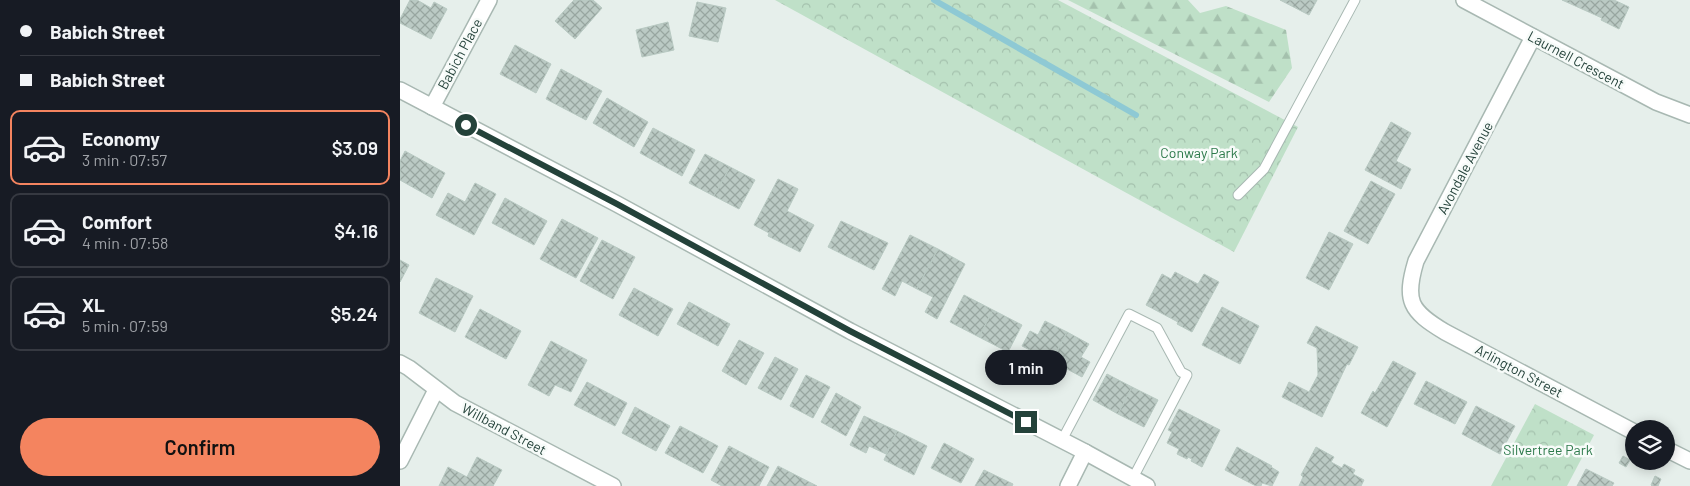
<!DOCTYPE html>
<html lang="en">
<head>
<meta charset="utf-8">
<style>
  body { margin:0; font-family:Barlow,sans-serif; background:#20242c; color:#f1f3f6; height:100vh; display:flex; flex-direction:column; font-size:19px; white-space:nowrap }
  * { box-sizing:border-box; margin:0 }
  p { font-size:16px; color:#9ea1a6 }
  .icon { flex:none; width:28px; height:28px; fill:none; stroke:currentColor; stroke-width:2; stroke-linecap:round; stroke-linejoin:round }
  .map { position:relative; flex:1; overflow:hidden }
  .side { display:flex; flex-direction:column; background:#171b24; width:400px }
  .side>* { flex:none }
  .top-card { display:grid; align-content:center; height:110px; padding:0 20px; background:#171b24 }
  .buttons { position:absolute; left:1225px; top:420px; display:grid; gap:10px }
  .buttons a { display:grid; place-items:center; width:50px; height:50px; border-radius:50%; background:#171b24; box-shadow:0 2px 12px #0003; font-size:25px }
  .end { position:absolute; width:22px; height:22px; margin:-11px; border:6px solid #24423a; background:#fff; box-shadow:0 0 0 2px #fff }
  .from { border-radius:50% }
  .bubble { position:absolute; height:35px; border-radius:18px; background:#171b24; box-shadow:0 2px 12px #0003; font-size:16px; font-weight:600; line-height:35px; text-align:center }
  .top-card b { display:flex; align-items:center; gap:18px; height:48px; font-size:19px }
  .top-card b+b { border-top:1px solid #363941 }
  .top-card i { width:12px; height:12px; background:#f1f3f6 }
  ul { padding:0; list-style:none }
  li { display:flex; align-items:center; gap:15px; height:75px; margin:0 10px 8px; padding:0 10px; border:2px solid #363941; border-radius:10px }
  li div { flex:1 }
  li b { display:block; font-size:19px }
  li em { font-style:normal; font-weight:600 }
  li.current { border-color:#f4845f }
  li>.icon { width:45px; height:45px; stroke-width:1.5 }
  .action { display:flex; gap:10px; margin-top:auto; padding:10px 20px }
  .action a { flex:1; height:58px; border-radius:30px; background:#f4845f; color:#111; font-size:20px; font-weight:600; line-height:58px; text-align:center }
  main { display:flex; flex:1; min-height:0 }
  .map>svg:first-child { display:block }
</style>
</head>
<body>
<main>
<section class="side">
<div class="top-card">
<b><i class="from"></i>Babich Street</b>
<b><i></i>Babich Street</b>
</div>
<ul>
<li class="current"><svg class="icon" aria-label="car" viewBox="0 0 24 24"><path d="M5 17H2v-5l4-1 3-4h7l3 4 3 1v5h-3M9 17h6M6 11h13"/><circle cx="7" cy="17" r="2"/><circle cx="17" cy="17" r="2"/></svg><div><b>Economy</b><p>3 min · 07:57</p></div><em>$3.09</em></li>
<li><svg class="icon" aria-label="car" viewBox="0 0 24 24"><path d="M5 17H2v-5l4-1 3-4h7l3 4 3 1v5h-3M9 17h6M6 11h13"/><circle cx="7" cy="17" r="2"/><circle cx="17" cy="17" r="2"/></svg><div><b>Comfort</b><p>4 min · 07:58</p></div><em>$4.16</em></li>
<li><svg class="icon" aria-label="car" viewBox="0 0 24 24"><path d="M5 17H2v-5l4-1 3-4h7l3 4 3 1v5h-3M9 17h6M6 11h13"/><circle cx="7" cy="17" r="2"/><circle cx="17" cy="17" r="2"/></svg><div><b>XL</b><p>5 min · 07:59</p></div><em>$5.24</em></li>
</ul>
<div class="action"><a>Confirm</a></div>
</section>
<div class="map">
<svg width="1290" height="486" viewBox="0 0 1290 486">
  <defs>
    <pattern id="forest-firs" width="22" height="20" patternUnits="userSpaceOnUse" patternTransform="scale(1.25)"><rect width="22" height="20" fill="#bfe0c8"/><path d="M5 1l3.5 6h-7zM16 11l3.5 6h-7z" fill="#a4c1ad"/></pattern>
    <pattern id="park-crowns" width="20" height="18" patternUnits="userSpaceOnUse" patternTransform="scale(1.25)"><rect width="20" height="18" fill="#bfe0c8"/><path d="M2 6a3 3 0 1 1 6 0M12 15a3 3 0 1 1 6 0" fill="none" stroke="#a4c1ad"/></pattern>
    <pattern id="building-cross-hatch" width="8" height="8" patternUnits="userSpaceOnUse" patternTransform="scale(1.25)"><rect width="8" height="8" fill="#bbcac4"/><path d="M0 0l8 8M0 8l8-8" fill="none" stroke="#98a6a0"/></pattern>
  </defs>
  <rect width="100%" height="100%" fill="#e6efeb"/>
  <path fill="url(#forest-firs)" d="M668 0H788L800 13 826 6 886 30 892 68 869 102Z"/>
  <g fill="url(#park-crowns)">
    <path d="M375 0H658L898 127 834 252Z"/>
    <path d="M1135 404 1194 435 1167 486H1091Z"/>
  </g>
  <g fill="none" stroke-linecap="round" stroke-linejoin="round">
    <path stroke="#8ec9d4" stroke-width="6" d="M534 0 736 115"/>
  </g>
  <g fill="url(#building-cross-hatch)" stroke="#b8c9c2">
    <path d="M10 0H17L31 8 34 2 47 9 31 39 0 23V19Z"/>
    <path d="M174 0H193L202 8 175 39 155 21Z"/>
    <path d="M880 0H917L909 15Z"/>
    <path d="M1162 0H1214L1229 7 1219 29 1201 20 1202 18Z"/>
    <path d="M297 2 326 8 318 42 289 36Z"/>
    <path d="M268 22 274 50 242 57 236 30Z"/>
    <path d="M115 45 151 64 136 93 100 74Z"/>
    <path d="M161 69 202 91 186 120 146 99Z"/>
    <path d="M207 98 248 122 234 147 193 123Z"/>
    <path d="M991 122 1011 133 996 161 1011 169 1001 189 965 170Z"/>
    <path d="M253 128 295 150 282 176 240 153Z"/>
    <path d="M5 151 45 173 32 198 0 180V161Z"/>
    <path d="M305 154 330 167 314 196 289 183Z"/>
    <path d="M330 167 355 180 339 209 314 196Z"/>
    <path d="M378 179 398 189 387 211 414 225 400 252 368 236 369 233 354 225Z"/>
    <path d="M971 181 995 194 968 244 944 231Z"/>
    <path d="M75 183 96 194 74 235 36 215 48 193 65 202Z"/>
    <path d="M105 198 147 221 134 245 92 223Z"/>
    <path d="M162 219 198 238 176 278 140 259Z"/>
    <path d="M441 221 488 243 474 270 428 247Z"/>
    <path d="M929 232 953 244 929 290 906 278Z"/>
    <path d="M510 235 538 249 517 289 502 281 495 296 482 289Z"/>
    <path d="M202 240 235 257 213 299 180 281Z"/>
    <path d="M538 249 565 264 537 319 525 312 533 297 517 289Z"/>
    <path d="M0 260 9 265 0 282Z"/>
    <path d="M775 272 798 284 804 274 819 282 792 332 777 324 778 322 746 305 762 274 771 279Z"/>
    <path d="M36 278 73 296 55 332 19 313Z"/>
    <path d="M234 288 273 309 258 336 219 315Z"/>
    <path d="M564 295 593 310 579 337 550 322Z"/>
    <path d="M289 302 330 324 318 346 277 324Z"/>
    <path d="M822 307 859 326 840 364 802 345Z"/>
    <path d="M80 309 121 331 106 359 65 337Z"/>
    <path d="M593 310 622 325 608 352 579 337Z"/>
    <path d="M645 321 667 332 652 361 622 346 630 331 638 335Z"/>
    <path d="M916 326 958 347 949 365 947 364 922 417 882 397 889 382 909 392 918 375 917 348 907 343Z"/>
    <path d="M667 332 689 344 681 357 690 362 682 377 652 361Z"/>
    <path d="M339 340 364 353 346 385 322 371Z"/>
    <path d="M151 341 187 360 171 392 155 385 149 396 128 385Z"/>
    <path d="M375 357 398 369 381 400 358 388Z"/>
    <path d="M993 361 1016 373 987 427 961 413 973 391 975 393Z"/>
    <path d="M707 374 732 387 718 414 693 400Z"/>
    <path d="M406 375 430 387 413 418 390 406Z"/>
    <path d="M1026 381 1067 402 1055 424 1014 404Z"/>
    <path d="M187 382 227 403 215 426 174 405Z"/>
    <path d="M732 387 758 400 744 427 718 414Z"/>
    <path d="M436 393 461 407 446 436 421 422Z"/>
    <path d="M1076 406 1115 426 1100 454 1062 434Z"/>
    <path d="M235 407 270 426 256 451 222 433Z"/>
    <path d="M779 409 820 430 802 467 791 461 792 459 788 457 787 459 777 454 779 449 767 443 772 432 768 430Z"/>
    <path d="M464 416 497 431 486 454 469 446 466 453 450 445Z"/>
    <path d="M280 426 318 446 303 473 265 453Z"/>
    <path d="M497 431 527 446 514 475 484 460Z"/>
    <path d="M544 443 574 459 561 483 531 468Z"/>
    <path d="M329 446 369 467 359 486H322L311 480Z"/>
    <path d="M837 447 872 466 871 467 879 472 872 486 862 483 861 486H856L825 470Z"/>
    <path d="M916 447 934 457 931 462 942 468 944 464 955 470 953 474 964 480 961 486H899L903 477 901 475Z"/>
    <path d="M1223 456 1230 460 1226 467 1219 463Z"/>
    <path d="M77 457 102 470 93 486H39L48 467 67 477Z"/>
    <path d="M378 466 417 486H367Z"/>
    <path d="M1186 469 1214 483 1212 486H1177Z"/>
    <path d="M584 470 613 484 612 486H575Z"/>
    <path d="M1255 476 1261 479 1258 486H1252L1251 485Z"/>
  </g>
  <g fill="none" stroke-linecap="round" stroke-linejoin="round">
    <g stroke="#a8b8b2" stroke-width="11">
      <g id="lane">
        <path d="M838 195 864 169 955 0"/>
        <path d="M662 440 729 314 757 328 781 372 787 375 733 478"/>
      </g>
    </g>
    <g stroke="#a8b8b2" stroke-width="18">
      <g id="street">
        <path d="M1064 0 1256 102 1290 115"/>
        <path d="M1133 37 1016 261C1004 301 1010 311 1045 332L1234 432"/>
        <path d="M0 90 217 204 450 331 685 452 747 486"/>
        <path d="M32 107 89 0"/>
        <path d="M0 363 9 368 55 403 213 486"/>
        <path d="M1266 449 1290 461"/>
        <path d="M0 461 36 390"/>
        <path d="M668 486 685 452"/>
      </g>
    </g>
    <use href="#lane" stroke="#fff" stroke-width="9"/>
    <use href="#street" stroke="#fff" stroke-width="15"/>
  </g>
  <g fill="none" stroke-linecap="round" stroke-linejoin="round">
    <path stroke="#24423a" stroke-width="6" d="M66 125 217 204 450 331 626 422"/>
  </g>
  <g text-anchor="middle" stroke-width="5" stroke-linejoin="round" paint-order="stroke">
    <g font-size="14" fill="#24423a" stroke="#f7fbf9">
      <text transform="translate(60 54) rotate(-62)" y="5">Babich Place</text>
      <text transform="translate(1176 60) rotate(28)" y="5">Laurnell Crescent</text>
      <text transform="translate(1065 168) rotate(-62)" y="5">Avondale Avenue</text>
      <text transform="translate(1119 371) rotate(28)" y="5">Arlington Street</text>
      <text transform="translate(104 429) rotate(28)" y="5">Willband Street</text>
    </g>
    <g font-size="14" fill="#2d7a4b" stroke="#f7fbf9">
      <text x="799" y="158">Conway Park</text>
      <text x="1148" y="455">Silvertree Park</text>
    </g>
  </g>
</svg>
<div class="buttons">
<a><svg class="icon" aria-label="layers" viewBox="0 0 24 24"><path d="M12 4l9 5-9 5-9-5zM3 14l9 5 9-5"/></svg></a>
</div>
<i class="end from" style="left:66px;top:125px"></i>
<i class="end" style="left:626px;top:422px"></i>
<div class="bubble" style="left:585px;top:350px;width:82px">1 min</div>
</div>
</main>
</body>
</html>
